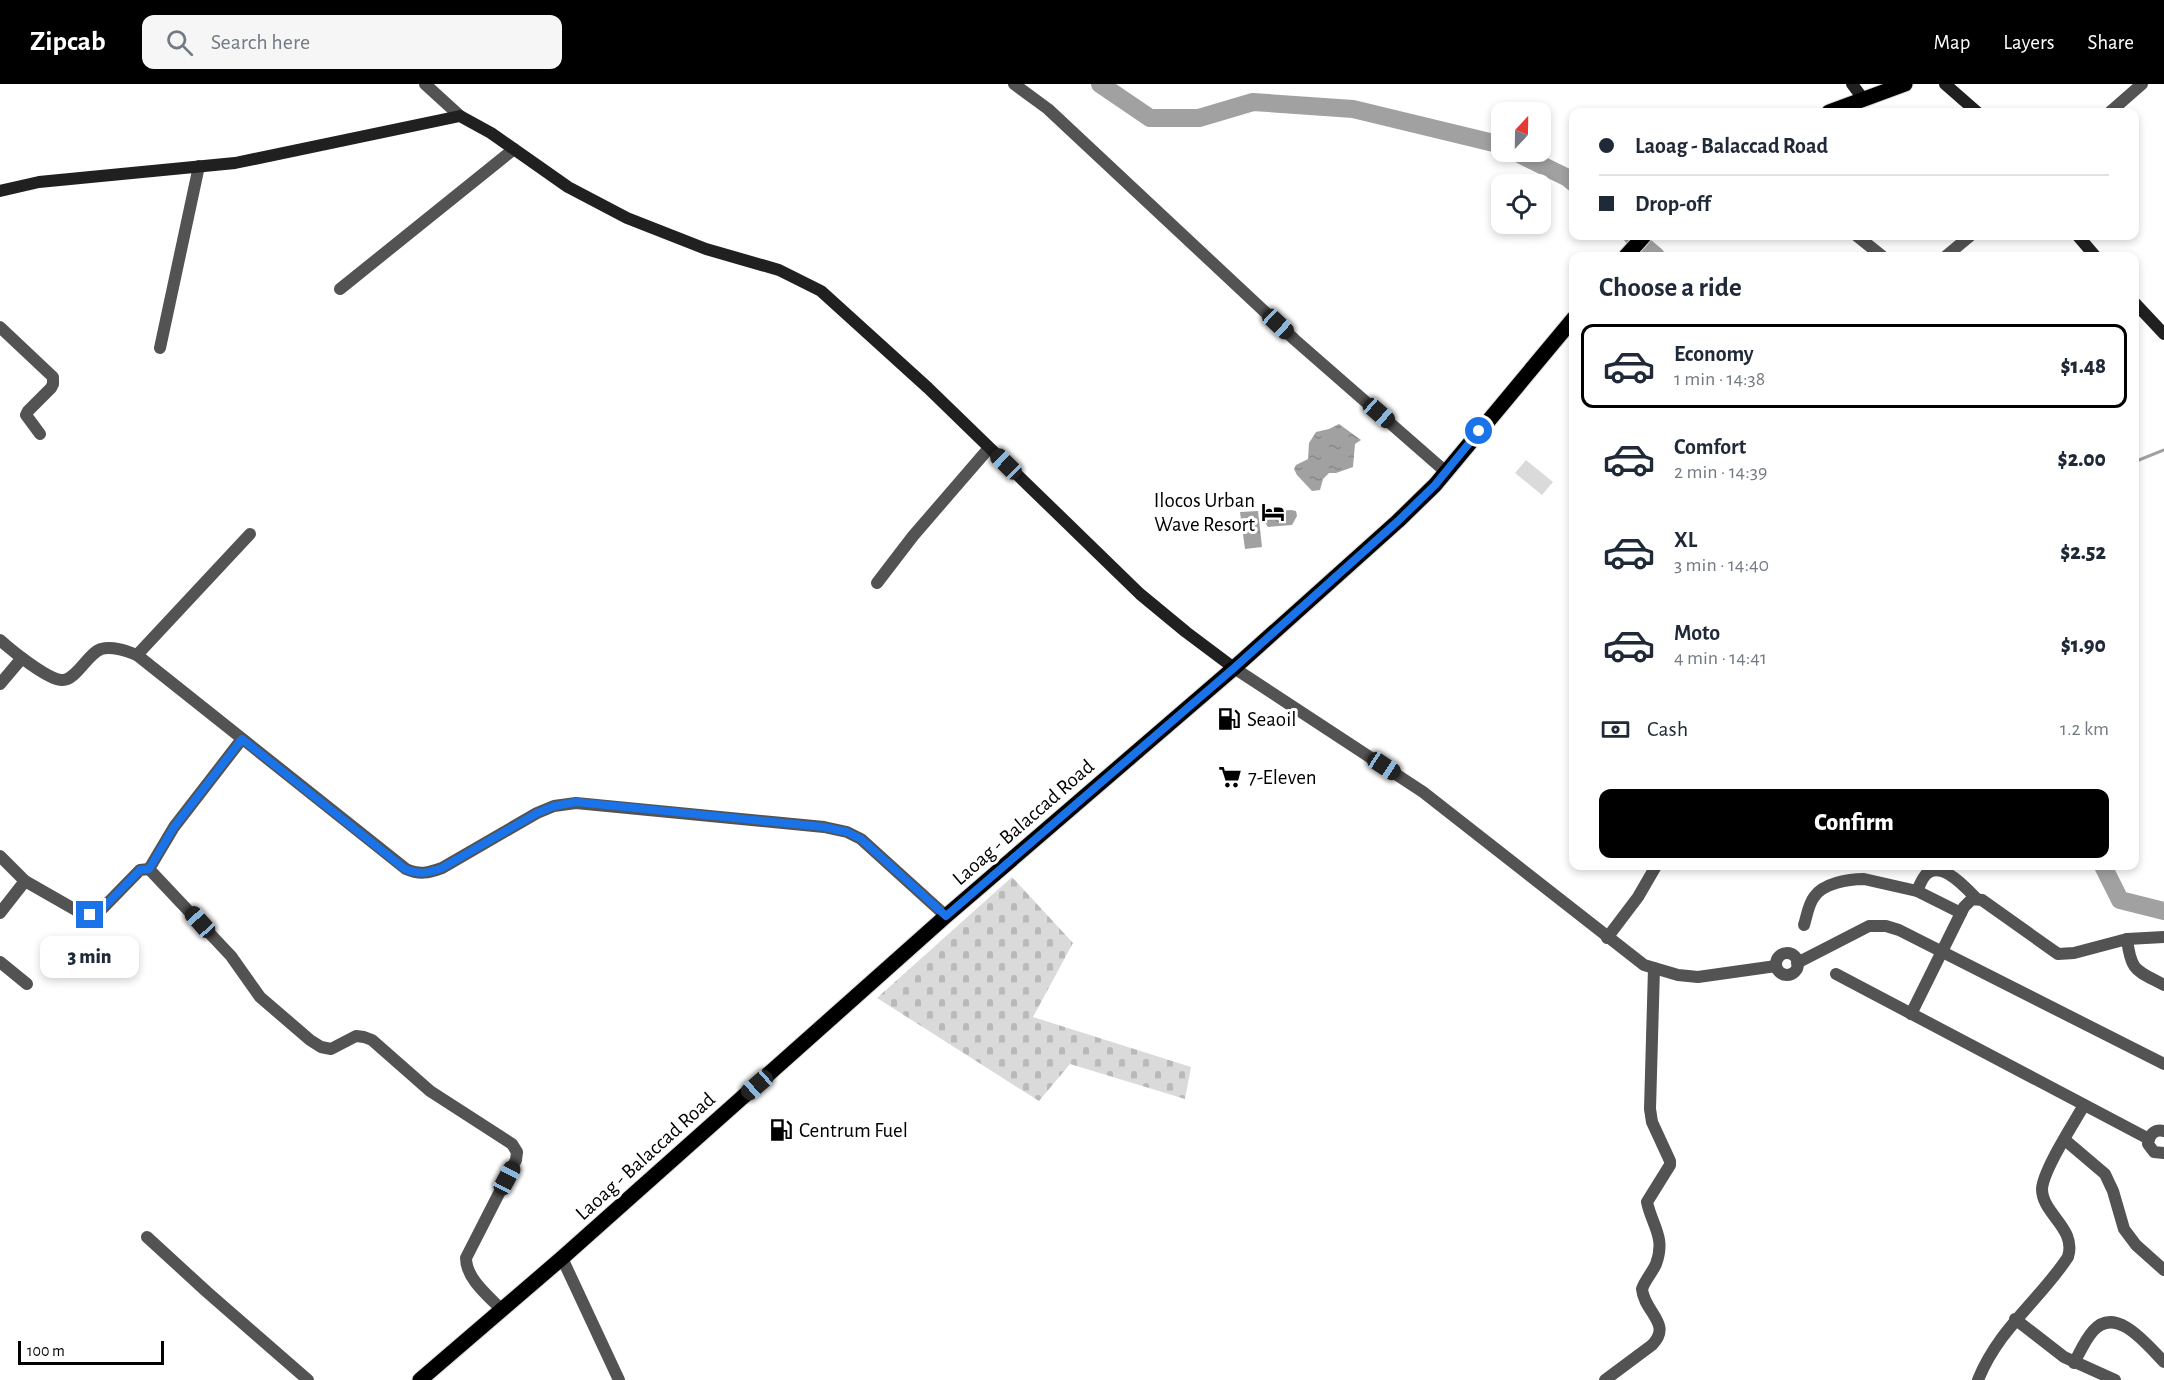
<!DOCTYPE html>
<html lang="en">
<head>
<meta charset="utf-8">
<style>
  body { margin:0; font-family:"Alegreya Sans",sans-serif; background:#f6f6f7; color:#1f2937; height:100vh; display:flex; flex-direction:column; font-size:22px; white-space:nowrap }
  * { box-sizing:border-box; margin:0 }
  p { font-size:20px; color:#747a83 }
  .icon { flex:none; width:33px; height:33px; fill:none; stroke:currentColor; stroke-width:2; stroke-linecap:round; stroke-linejoin:round }
  .map { position:relative; flex:1; overflow:hidden }
  .sheet { position:absolute; left:1569px; top:168px; width:570px; height:618px; display:flex; flex-direction:column; background:#fff; border-radius:12px; box-shadow:0 3px 9px #0003 }
  .sheet>* { flex:none }
  .banner { position:absolute; left:1569px; top:24px; width:570px; height:132px; border-radius:12px; box-shadow:0 3px 9px #0003; display:grid; align-content:center; height:132px; padding:0 30px; background:#fff }
  .needle { width:39px; rotate:22deg }
  .fabs { position:absolute; left:1491px; top:18px; display:grid; gap:12px }
  .fabs a { display:grid; place-items:center; width:60px; height:60px; border-radius:12px; background:#fff; box-shadow:0 3px 9px #0003; font-size:30px }
  .scale { position:absolute; left:18px; bottom:15px; width:146px; box-sizing:border-box; padding-left:6px; border:3px solid #000; border-top:0; font-size:16px; line-height:21px; white-space:nowrap; color:#000; -webkit-text-stroke:4px #fff; paint-order:stroke }
  .end { position:absolute; width:27px; height:27px; margin:-14px; border:8px solid #1a73e8; background:#fff; box-shadow:0 0 0 3px #fff }
  .from { border-radius:50% }
  .bubble { position:absolute; height:42px; border-radius:12px; background:#fff; box-shadow:0 3px 9px #0003; font-size:20px; font-weight:800; line-height:42px; text-align:center }
  .car { position:absolute; width:18px; height:36px; margin:-18px -9px; border-radius:8px; box-shadow:0 0 4px 2px #0007; background:linear-gradient(#222 24%,#8ab4d8 0 40%,#222 0 76%,#8ab4d8 0 86%,#222 0) }
  .banner b { display:flex; align-items:center; gap:21px; height:57px; font-size:22px }
  .banner b+b { border-top:2px solid #e0e1e3 }
  .banner i { width:15px; height:15px; background:#1f2937 }
  ul { padding:0; list-style:none }
  li { display:flex; align-items:center; gap:18px; height:84px; margin:0 12px 9px; padding:0 18px; border:3px solid transparent; border-radius:12px }
  li div { flex:1 }
  li b { display:block; font-size:22px }
  li em { font-style:normal; font-weight:800 }
  li.active { border-color:#000 }
  li>.icon { width:54px; height:54px; stroke-width:1.5 }
  h2 { padding:0 30px; font-size:27px; line-height:72px }
  .pay { display:flex; align-items:center; gap:15px; height:66px; padding:0 30px; font-size:22px }
  .pay p { margin-inline-start:auto }
  .primary-button { display:flex; gap:12px; margin-top:auto; padding:12px 30px }
  .primary-button a { flex:1; height:69px; border-radius:12px; background:#000; color:#fff; font-size:24px; font-weight:800; line-height:69px; text-align:center }
  header { display:flex; align-items:center; gap:36px; box-sizing:border-box; height:84px; padding:0 30px; background:#000; color:#fff }
  header strong { font-size:28px }
  nav { display:flex; gap:33px; margin-inline-start:auto; font-size:21px }
  .search { width:420px; height:54px; background:#f6f6f7; display:flex; align-items:center; gap:15px; box-sizing:border-box; padding:0 21px; border-radius:12px; color:#747a83; font-size:22px }
  .map>svg:first-child { display:block }
</style>
</head>
<body>
<header>
<strong>Zipcab</strong>
<div class="search"><svg class="icon" aria-label="search" viewBox="0 0 24 24"><circle cx="10" cy="10" r="6"/><path d="M15 15l6 6"/></svg>Search here</div>
<nav><a>Map</a><a>Layers</a><a>Share</a></nav>
</header>
<div class="map">
<svg width="2164" height="1296" viewBox="0 0 2164 1296">
  <defs>
    <pattern id="cemetery-stones" width="16" height="16" patternUnits="userSpaceOnUse" patternTransform="scale(1.5)"><rect width="16" height="16" fill="#dadada"/><path d="M2 7V4a2 2 0 0 1 4 0v3zM10 15v-3a2 2 0 0 1 4 0v3z" fill="#b9b9b9"/></pattern>
    <pattern id="water-ripples" width="26" height="14" patternUnits="userSpaceOnUse" patternTransform="scale(1.5)"><rect width="26" height="14" fill="#a1a1a1"/><path d="M2 4q2-2 4 0t4 0M15 11q2-2 4 0t4 0" fill="none" stroke="#898989"/></pattern>
  </defs>
  <rect width="100%" height="100%" fill="#fff"/>
  <path fill="#dadada" d="M1526 376 1553 398 1542 411 1515 389Z"/>
  <path fill="url(#cemetery-stones)" d="M1012 793 1073 859 1033 933 1191 983 1185 1015 1070 980 1039 1017 877 914Z"/>
  <g fill="url(#water-ripples)">
    <path d="M1339 340 1361 356 1355 360 1353 383 1336 389H1329L1323 395 1320 406 1312 407 1297 391 1294 385 1296 381 1308 375 1309 359 1316 348 1329 345Z"/>
    <path d="M1291 426 1296 427 1297 432 1292 441 1268 443 1264 437V432L1267 428Z"/>
    <path d="M1258 427 1262 463 1245 465 1240 428Z"/>
  </g>
  <g fill="none" stroke-linecap="round" stroke-linejoin="round">
    <path stroke="#a1a1a1" stroke-width="3" d="M2134 378 2164 366"/>
    <g stroke="#a1a1a1" stroke-width="18">
      <path d="M1100 0 1150 34H1199L1253 18 1353 25 1502 61"/>
      <path d="M1515 68 1568 94 1574 99"/>
      <path d="M1632 152 1656 172"/>
      <path d="M2103 782 2120 816 2164 827"/>
    </g>
    <g stroke="#dbdbdb" stroke-width="17">
      <g id="primary">
        <path d="M1829 28 1905 0"/>
        <path d="M1626 172 1644 152"/>
        <path d="M420 1296 562 1174 946 832 1234 584 1398 437 1435 401 1574 234"/>
      </g>
    </g>
    <g stroke="#535353" stroke-width="12">
      <path d="M425 0 460 32"/>
      <path d="M1014 0 1048 25 1295 256 1446 388"/>
      <path d="M2110 28 2142 0"/>
      <path d="M1857 152 1882 172"/>
      <path d="M1946 172 1970 152"/>
      <path d="M340 205 514 65"/>
      <path d="M0 243 53 293V300L51 304 28 327 26 331 40 350"/>
      <path d="M160 264 199 82"/>
      <path d="M877 499 913 452 989 364"/>
      <path d="M0 556C11 566 48 596 62 596 76 597 87 570 101 565 113 562 126 567 137 571L406 785C420 791 428 789 442 784L537 729 554 722 576 719 824 743 847 748 861 755 946 832"/>
      <path d="M137 571 250 450"/>
      <path d="M1234 584 1423 708 1644 881 1678 891 1698 893 1776 882"/>
      <path d="M0 600 22 574"/>
      <path d="M0 772 25 797 81 829 90 831 98 829 140 786 149 785 231 872 260 913 310 956 321 963 331 965 356 952 364 953 372 956 430 1007 512 1060 517 1068 516 1076 466 1174C466 1194 487 1211 501 1225"/>
      <path d="M149 785 174 743 242 655"/>
      <path d="M1917 807C1919 803 1921 797 1924 793 1938 772 1966 804 1977 815"/>
      <path d="M0 829 25 797"/>
      <path d="M1804 841C1807 832 1808 821 1814 813 1823 799 1849 795 1864 795L1917 807 1961 829"/>
      <path d="M1607 854 1638 813 1656 782"/>
      <path d="M2127 855C2131 888 2136 886 2164 901"/>
      <circle cx="1787" cy="880" r="11"/>
      <path d="M0 878 27 900"/>
      <path d="M1797 879 1869 842H1886L1899 846 2164 980"/>
      <path d="M1836 890 2149 1055"/>
      <path d="M1911 930 1964 823 1972 815 1982 816 2058 870 2074 869 2127 855 2164 853"/>
      <path d="M2164 1047C2154 1045 2149 1051 2148 1060L2154 1068 2164 1069"/>
      <path d="M2065 1056 2105 1090 2113 1107 2124 1145 2136 1161 2164 1186"/>
      <path d="M147 1153 207 1208 308 1296"/>
      <path d="M562 1174 619 1296"/>
      <path d="M2015 1235 2064 1273 2115 1296"/>
      <path d="M2074 1279C2080 1268 2085 1256 2093 1247 2116 1220 2148 1262 2164 1278"/>
      <path d="M1605 1296 1652 1261C1673 1240 1644 1228 1642 1205 1645 1196 1652 1189 1656 1180 1666 1153 1652 1142 1647 1118L1670 1081V1077L1652 1038 1650 1025 1654 884"/>
      <path d="M1978 1296C1999 1244 2039 1217 2068 1173 2077 1144 2042 1130 2042 1105 2043 1086 2074 1039 2084 1021"/>
    </g>
    <g stroke="#202020" stroke-width="12">
      <path d="M1852 0 1864 16"/>
      <path d="M1945 0 1977 28"/>
      <path d="M0 107 39 98 235 79 460 32 491 49 568 103 627 134 706 165 779 186 821 207 928 304 1140 510 1186 548 1234 584"/>
      <path d="M2078 152 2095 172"/>
      <path d="M2134 218 2164 250"/>
    </g>
    <use href="#primary" stroke="#000" stroke-width="15"/>
  </g>
  <g fill="none" stroke-linecap="round" stroke-linejoin="round">
    <path stroke="#1a73e8" stroke-width="8" d="M90 831 98 829 140 786 149 785 174 743 242 655 405 785C420 791 428 789 442 784L537 729 554 722 576 718 824 743 847 748 861 755 946 832 1234 584 1398 437 1435 401 1479 347"/>
  </g>
  <defs>
    <g id="hotel-bare" transform="scale(1.8)"><path d="M-6-4.5h1.5V1H6V5H4.5V3h-9V5H-6ZM-4 0a1.8 1.8 0 1 1 3.6 0ZM.5 0V-2.5h3Q6-2.5 6 0Z" fill="#000" stroke="#fff" stroke-width="2.5" paint-order="stroke"/></g>
    <g id="fuel-bare" transform="scale(1.8)"><path d="M-5.5-6h7V0h2V4h1.3V-2.5L3-4.5l.8-.8L6-3V5H2.5V1h-1V6h-7ZM-4.2-4.7v3.2H.2V-4.7Z" fill="#000" stroke="#fff" stroke-width="2.5" paint-order="stroke"/></g>
    <g id="supermarket-bare" transform="scale(1.8)"><path d="M-6-5.5h2.5l.6 2H6L4.5 2H-2.5L-4.4-4H-6ZM-1.5 3.2a1.3 1.3 0 1 0 .1 0ZM3 3.2a1.3 1.3 0 1 0 .1 0Z" fill="#000" stroke="#fff" stroke-width="2.5" paint-order="stroke"/></g>
  </defs>
  <g fill-rule="evenodd">
    <use href="#hotel-bare" x="1273" y="428"/>
    <use href="#fuel-bare" x="1229" y="635"/>
    <use href="#supermarket-bare" x="1230" y="693"/>
    <use href="#fuel-bare" x="781" y="1046"/>
  </g>
  <g text-anchor="middle" stroke-width="6" stroke-linejoin="round" paint-order="stroke">
    <g font-size="21" fill="#000" stroke="#fff" text-anchor="start">
      <text x="1255" y="423" text-anchor="end">Ilocos Urban<tspan x="1255" dy="24">Wave Resort</tspan></text>
      <text x="1247" y="642">Seaoil</text>
      <text x="1248" y="700">7-Eleven</text>
      <text x="799" y="1053">Centrum Fuel</text>
    </g>
    <g font-size="21" fill="#000" stroke="#fff">
      <text transform="translate(1023 738) rotate(-41)" y="7">Laoag - Balaccad Road</text>
      <text transform="translate(645 1072) rotate(-42)" y="7">Laoag - Balaccad Road</text>
    </g>
  </g>
</svg>
<div class="fabs">
<a><svg class="needle" viewBox="-14 -14 28 28"><path d="M0-13l5 13h-10z" fill="#e53935"/><path d="M0 13l5-13h-10z" fill="#747a83"/></svg></a>
<a><svg class="icon" aria-label="locate" viewBox="0 0 24 24"><circle cx="12" cy="12" r="6"/><path d="M12 2v4M12 18v4M2 12h4M18 12h4"/></svg></a>
</div>
<div class="scale">100 m</div>
<i class="end from" style="left:1479px;top:347px"></i>
<i class="end" style="left:90px;top:831px"></i>
<div class="bubble" style="left:40px;top:852px;width:99px">3 min</div>
<i class="car" style="left:1278px;top:240px;rotate:133deg"></i>
<i class="car" style="left:1379px;top:329px;rotate:131deg"></i>
<i class="car" style="left:1006px;top:380px;rotate:314deg"></i>
<i class="car" style="left:1384px;top:682px;rotate:123deg"></i>
<i class="car" style="left:200px;top:838px;rotate:318deg"></i>
<i class="car" style="left:757px;top:1001px;rotate:229deg"></i>
<i class="car" style="left:507px;top:1094px;rotate:28deg"></i>
<div class="banner">
<b><i class="from"></i>Laoag - Balaccad Road</b>
<b><i></i>Drop-off</b>
</div>
<section class="sheet">
<h2>Choose a ride</h2>
<ul>
<li class="active"><svg class="icon" aria-label="car" viewBox="0 0 24 24"><path d="M5 17H2v-5l4-1 3-4h7l3 4 3 1v5h-3M9 17h6M6 11h13"/><circle cx="7" cy="17" r="2"/><circle cx="17" cy="17" r="2"/></svg><div><b>Economy</b><p>1 min · 14:38</p></div><em>$1.48</em></li>
<li><svg class="icon" aria-label="car" viewBox="0 0 24 24"><path d="M5 17H2v-5l4-1 3-4h7l3 4 3 1v5h-3M9 17h6M6 11h13"/><circle cx="7" cy="17" r="2"/><circle cx="17" cy="17" r="2"/></svg><div><b>Comfort</b><p>2 min · 14:39</p></div><em>$2.00</em></li>
<li><svg class="icon" aria-label="car" viewBox="0 0 24 24"><path d="M5 17H2v-5l4-1 3-4h7l3 4 3 1v5h-3M9 17h6M6 11h13"/><circle cx="7" cy="17" r="2"/><circle cx="17" cy="17" r="2"/></svg><div><b>XL</b><p>3 min · 14:40</p></div><em>$2.52</em></li>
<li><svg class="icon" aria-label="car" viewBox="0 0 24 24"><path d="M5 17H2v-5l4-1 3-4h7l3 4 3 1v5h-3M9 17h6M6 11h13"/><circle cx="7" cy="17" r="2"/><circle cx="17" cy="17" r="2"/></svg><div><b>Moto</b><p>4 min · 14:41</p></div><em>$1.90</em></li>
</ul>
<div class="pay"><svg class="icon" aria-label="cash" viewBox="0 0 24 24"><path d="M3 7h18v10H3z"/><circle cx="12" cy="12" r="2"/></svg>Cash<p>1.2 km</p></div>
<div class="primary-button"><a>Confirm</a></div>
</section>
</div>
</body>
</html>
